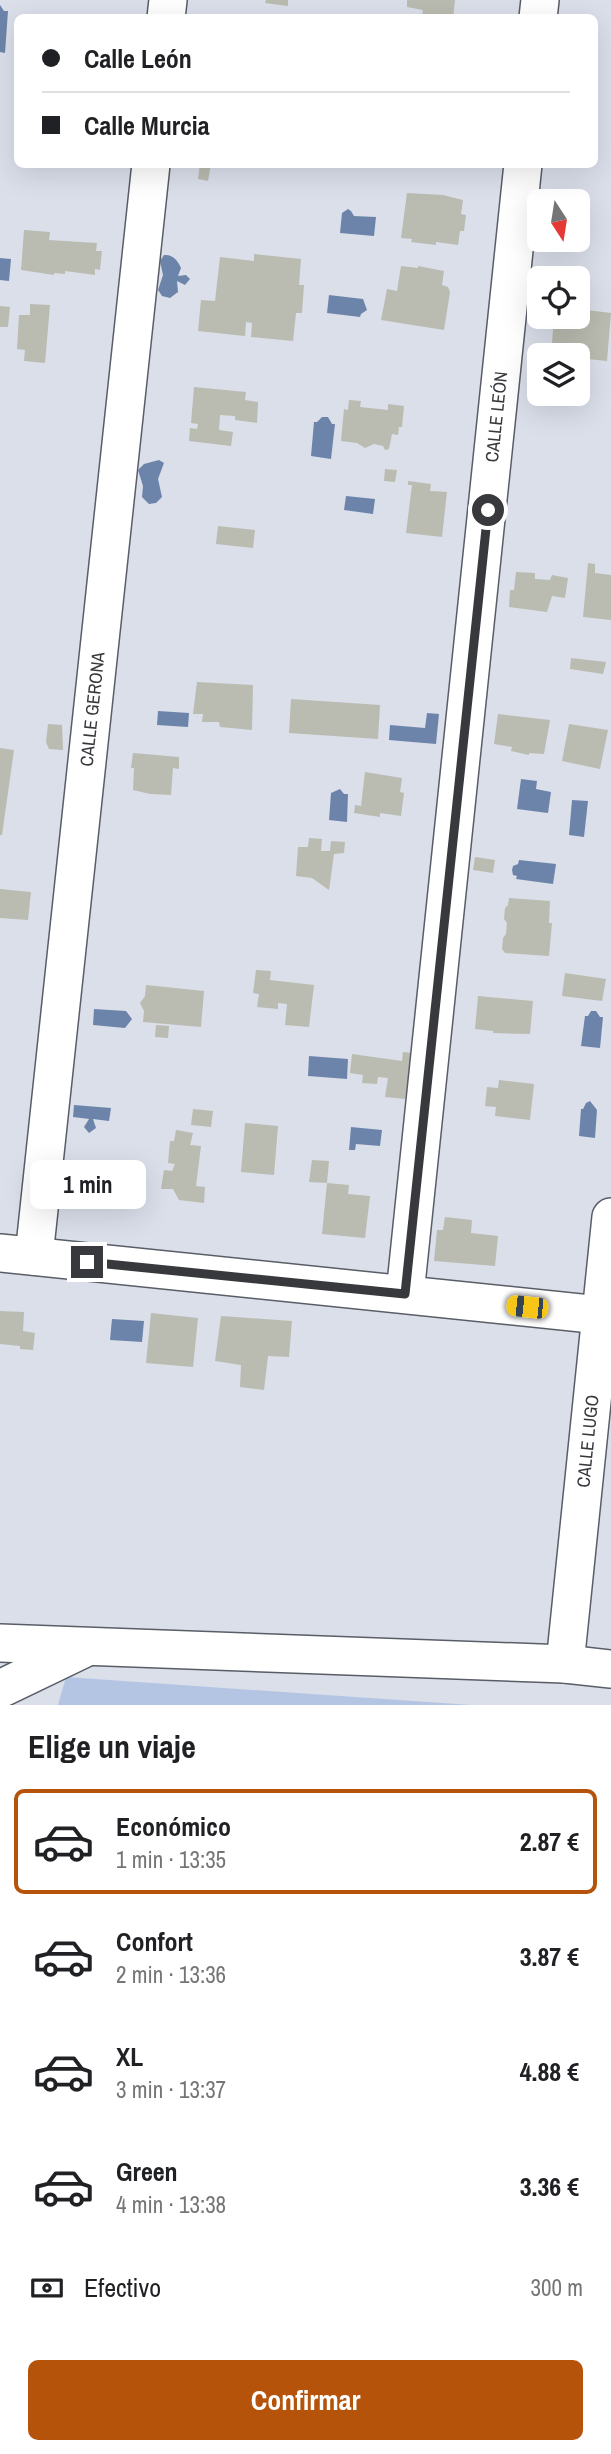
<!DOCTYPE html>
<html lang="es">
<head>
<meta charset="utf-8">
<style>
  body { margin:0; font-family:"Archivo Narrow",sans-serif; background:#f6f6f6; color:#202124; height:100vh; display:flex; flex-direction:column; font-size:26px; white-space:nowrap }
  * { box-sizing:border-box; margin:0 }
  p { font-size:23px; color:#757577 }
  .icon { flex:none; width:38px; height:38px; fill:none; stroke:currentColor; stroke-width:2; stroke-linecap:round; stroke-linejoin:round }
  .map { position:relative; height:1705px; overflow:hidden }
  .panel { display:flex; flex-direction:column; background:#fff; flex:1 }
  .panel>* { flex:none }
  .guide { position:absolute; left:14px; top:14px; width:584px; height:154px; border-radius:10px; box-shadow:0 7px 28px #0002; display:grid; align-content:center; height:154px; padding:0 28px; background:#fff }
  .needle { width:46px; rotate:168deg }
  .controls { position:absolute; left:527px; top:189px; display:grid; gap:14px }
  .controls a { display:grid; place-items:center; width:63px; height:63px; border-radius:10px; background:#fff; box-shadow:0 7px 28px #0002; font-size:35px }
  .end { position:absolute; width:32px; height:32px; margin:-16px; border:9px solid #37393d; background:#fff; box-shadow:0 0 0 4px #fff }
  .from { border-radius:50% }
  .bubble { position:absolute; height:49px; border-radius:10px; background:#fff; box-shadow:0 7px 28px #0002; font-size:23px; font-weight:700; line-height:49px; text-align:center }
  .car { position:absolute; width:21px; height:42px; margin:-21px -10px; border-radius:9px; box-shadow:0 0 5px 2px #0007; background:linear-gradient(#f5c518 24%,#345 0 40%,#f5c518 0 76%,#345 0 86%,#f5c518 0) }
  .guide b { display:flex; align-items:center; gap:24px; height:66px; font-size:26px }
  .guide b+b { border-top:2px solid #e0e0e0 }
  .guide i { width:18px; height:18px; background:#202124 }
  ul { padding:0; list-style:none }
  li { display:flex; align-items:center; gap:21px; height:105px; margin:0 14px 10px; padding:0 14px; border:4px solid transparent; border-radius:10px }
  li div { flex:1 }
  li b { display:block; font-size:26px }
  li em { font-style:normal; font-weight:700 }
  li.active { border-color:#b45309 }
  li>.icon { width:63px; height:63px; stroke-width:1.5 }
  h2 { padding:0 28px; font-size:32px; line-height:84px }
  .pay { display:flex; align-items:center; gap:18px; height:77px; padding:0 28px; font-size:26px }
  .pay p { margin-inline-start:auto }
  .cta { display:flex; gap:14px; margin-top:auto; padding:14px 28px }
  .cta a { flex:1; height:80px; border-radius:10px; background:#b45309; color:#fff; font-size:28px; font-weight:700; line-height:80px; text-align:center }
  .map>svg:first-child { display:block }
</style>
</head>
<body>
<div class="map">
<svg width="611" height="1705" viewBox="0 0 611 1705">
  <rect width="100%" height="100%" fill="#dadfea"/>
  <path fill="#b4c5e3" d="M66 1677 471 1705H58Z"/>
  <g fill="#6d84aa">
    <path d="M0 5 4 11H8L5 53 0 52Z"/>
    <path d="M348 209 351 211 354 216 376 217 374 236 340 233 342 213Z"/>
    <path d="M164 255C172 254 178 260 181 268L178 276 186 275 190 279 185 285 177 281 178 292 170 298 162 296 158 290 163 275 160 261Z"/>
    <path d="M0 258 11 259 9 281 0 280Z"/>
    <path d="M329 295 363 299 367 310 361 314 360 317 327 313Z"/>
    <path d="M322 417H328L332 424H335L331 459 311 456 314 422H317Z"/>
    <path d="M159 460 164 463 158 479 162 497 156 503 149 504 142 497 143 486 138 470 144 464Z"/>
    <path d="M346 496 375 499 373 514 344 510Z"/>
    <path d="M158 711 189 713 188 727 157 725Z"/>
    <path d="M427 713 439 714 436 744 389 740 390 725 425 728Z"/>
    <path d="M521 779 537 781 536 789 551 792 548 813 517 809Z"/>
    <path d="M340 789 344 794H348L347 822 329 820 331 793Z"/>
    <path d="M572 800 588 801 584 837 569 835Z"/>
    <path d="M519 860 556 864 553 884 516 879 517 876 513 875 512 870 513 866 518 864Z"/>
    <path d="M94 1009 126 1011 132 1019 125 1028 93 1025Z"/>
    <path d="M591 1011H596L600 1017H603L600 1048 581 1046 585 1016H588Z"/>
    <path d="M309 1056 348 1059 347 1079 308 1076Z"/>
    <path d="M590 1101 597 1110 595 1138 579 1136 581 1109H583L586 1103Z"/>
    <path d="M74 1105 111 1108 109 1121 93 1119 96 1128 89 1133 84 1127 89 1119 73 1117Z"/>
    <path d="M351 1127 382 1130 380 1146 356 1144 355 1150H349Z"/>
    <path d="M112 1319 144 1321 142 1342 110 1340Z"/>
  </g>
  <g fill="#babcb1">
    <path d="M266 0H288V6L265 3Z"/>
    <path d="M407 0H455L453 18 422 15 423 10 407 7Z"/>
    <path d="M200 164H211L208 181 198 179Z"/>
    <path d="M407 193 443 195 463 200 461 214 466 215 464 231H460L458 245 436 242V245L411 242 412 239 401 238Z"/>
    <path d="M24 230 50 232 49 240 97 243 96 251H102L100 270 95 269V275L65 271V274L54 273V275L21 270Z"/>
    <path d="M254 254 301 259 299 285H304L302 313H296L293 341 251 337 252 323 246 322 245 336 198 331 201 300 215 301 220 257 254 261Z"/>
    <path d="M401 266 418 268V266L444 271 442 285 448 287 450 292 444 330 381 320 387 289 397 291Z"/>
    <path d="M30 304 50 305 45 363 24 361 25 350 17 349 19 315H30Z"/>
    <path d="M0 306 10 307 8 327H0Z"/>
    <path d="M578 309 611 313 607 361 578 358V355H551L554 317H578Z"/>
    <path d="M194 387 246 392 245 400 258 402 257 423 235 420V416L220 415 219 430 233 432 231 446 189 441 190 428 197 429 198 424 191 423Z"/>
    <path d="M349 400 361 401 360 407 388 410V404L404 406 402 427H399L398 435 392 434 389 449 385 450 383 446 374 444 365 448 357 443 341 441 344 409 348 410Z"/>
    <path d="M385 469 397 470 395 482 384 481Z"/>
    <path d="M408 481 431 484 430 491 447 492 442 537 406 533 412 485H408Z"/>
    <path d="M218 526 255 530 253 548 216 544Z"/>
    <path d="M588 563 595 564V573L611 575V620L583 617Z"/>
    <path d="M516 572 535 573V579L550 580 552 575 568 578 565 598 552 596 547 612 509 607 510 590H514Z"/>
    <path d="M571 658 606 662 603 674 570 669Z"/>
    <path d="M197 682 253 685 252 730 220 727 219 722H202L203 714H193Z"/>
    <path d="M291 699 380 705 378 739 289 733Z"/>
    <path d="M498 714 550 720 544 754 529 753V755L511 751 512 747 494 744Z"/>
    <path d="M48 724 62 725 63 750 49 749 46 742Z"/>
    <path d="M569 724 608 730 600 769 562 761Z"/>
    <path d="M0 748 14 750 2 835H0Z"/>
    <path d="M133 753 179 757V769L173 768 171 795 150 794 133 790 134 768H131Z"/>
    <path d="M365 772 402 778 400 792 404 793 401 816 380 813V817L354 813 355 805 361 806Z"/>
    <path d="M309 838 322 839 321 851H330L331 841 345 842 344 853 334 854 329 890 312 878 296 876 298 847H308Z"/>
    <path d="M475 857 495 860 493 873 473 870Z"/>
    <path d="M0 889 31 892 28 920 0 918Z"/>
    <path d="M509 898 550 901 549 923H552L549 956 505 953 502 949 503 938 506 934 507 923 504 919 505 908 508 905Z"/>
    <path d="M256 970 271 971 270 980 314 985 309 1027 285 1025 287 1004 278 1003V1009L257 1007 259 994 253 993Z"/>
    <path d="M565 973 606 979 602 1001 562 996Z"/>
    <path d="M146 985 204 991 201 1027 143 1022 144 1011 140 1003 145 996Z"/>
    <path d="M478 996 533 1001 530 1034 493 1033V1031L475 1029Z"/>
    <path d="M156 1025 169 1026 168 1038 155 1037Z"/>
    <path d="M403 1052 414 1053 411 1080 408 1079 405 1099 385 1097 388 1078 378 1077 377 1084 362 1083 363 1075 350 1073 352 1054 402 1061Z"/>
    <path d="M499 1080 534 1084 530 1120 495 1116 496 1107 485 1106 487 1087 498 1088Z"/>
    <path d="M193 1109 213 1111 211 1127 191 1125Z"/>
    <path d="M245 1123 278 1126 274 1175 241 1172Z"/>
    <path d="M176 1130 193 1133 190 1145 201 1146 196 1186 205 1187 204 1203 179 1200 173 1189H161L164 1170 172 1171 175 1164 168 1163 170 1141H174Z"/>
    <path d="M312 1160 329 1161 327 1183 349 1185 348 1194 370 1196 365 1238 322 1234 327 1183 309 1182Z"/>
    <path d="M445 1217 472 1220 471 1233 498 1236 495 1266 434 1261 437 1230H443Z"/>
    <path d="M0 1311 24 1312 23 1331 35 1333 33 1350 20 1349V1346L0 1344Z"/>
    <path d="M151 1313 198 1318 193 1367 146 1363Z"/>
    <path d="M221 1316 292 1321 289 1357 268 1356 264 1390 240 1387 241 1365 215 1361Z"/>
  </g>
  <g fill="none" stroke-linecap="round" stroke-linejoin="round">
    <g stroke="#585d66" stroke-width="40">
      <g id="minor">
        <path d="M166 18 168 0"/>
        <path d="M538 18 540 0"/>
        <path d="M0 1253 611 1316"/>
        <path id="s1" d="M34 1256 151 164"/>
        <path id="s2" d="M405 1294 523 164"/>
        <path d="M0 1643 565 1664 611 1669"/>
        <path id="s3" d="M565 1664 611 1217"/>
        <path d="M0 1689 83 1649"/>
      </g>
    </g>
    <use href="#minor" stroke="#fff" stroke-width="37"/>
  </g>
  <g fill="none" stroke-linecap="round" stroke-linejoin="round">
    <path stroke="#37393d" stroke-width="9" d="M87 1262 405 1294 488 510"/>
  </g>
  <g text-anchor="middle" stroke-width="6" stroke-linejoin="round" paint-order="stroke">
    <g font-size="18" fill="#37393d" stroke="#fff">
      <text dy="6" stroke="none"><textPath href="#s2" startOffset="882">CALLE LEÓN</textPath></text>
      <text dy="6" stroke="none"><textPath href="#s1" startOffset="550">CALLE GERONA</textPath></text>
      <text dy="6" stroke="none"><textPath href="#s3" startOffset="224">CALLE LUGO</textPath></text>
    </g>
  </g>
</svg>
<div class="controls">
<a><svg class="needle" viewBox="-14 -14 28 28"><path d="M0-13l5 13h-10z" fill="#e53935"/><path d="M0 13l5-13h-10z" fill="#757577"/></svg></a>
<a><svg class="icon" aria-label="locate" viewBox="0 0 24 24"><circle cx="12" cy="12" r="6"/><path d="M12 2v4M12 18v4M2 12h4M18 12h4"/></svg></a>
<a><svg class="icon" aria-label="layers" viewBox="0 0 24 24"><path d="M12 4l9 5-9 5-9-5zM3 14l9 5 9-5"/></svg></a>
</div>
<i class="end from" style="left:488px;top:510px"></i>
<i class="end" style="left:87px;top:1262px"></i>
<div class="bubble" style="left:30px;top:1160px;width:116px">1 min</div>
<i class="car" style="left:527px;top:1307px;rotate:276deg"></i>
<div class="guide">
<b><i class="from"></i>Calle León</b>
<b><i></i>Calle Murcia</b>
</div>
</div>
<section class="panel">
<h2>Elige un viaje</h2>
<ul>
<li class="active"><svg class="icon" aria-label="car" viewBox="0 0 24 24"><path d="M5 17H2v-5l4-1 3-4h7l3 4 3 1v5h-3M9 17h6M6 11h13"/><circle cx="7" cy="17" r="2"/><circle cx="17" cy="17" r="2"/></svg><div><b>Económico</b><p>1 min · 13:35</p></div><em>2.87 €</em></li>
<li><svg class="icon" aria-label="car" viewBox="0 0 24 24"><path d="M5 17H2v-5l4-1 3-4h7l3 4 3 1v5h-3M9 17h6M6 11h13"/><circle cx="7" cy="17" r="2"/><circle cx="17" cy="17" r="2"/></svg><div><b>Confort</b><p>2 min · 13:36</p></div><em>3.87 €</em></li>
<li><svg class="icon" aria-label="car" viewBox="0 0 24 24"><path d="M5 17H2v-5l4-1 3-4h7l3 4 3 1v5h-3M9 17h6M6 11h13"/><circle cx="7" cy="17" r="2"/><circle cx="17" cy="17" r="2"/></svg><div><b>XL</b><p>3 min · 13:37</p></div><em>4.88 €</em></li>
<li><svg class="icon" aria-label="car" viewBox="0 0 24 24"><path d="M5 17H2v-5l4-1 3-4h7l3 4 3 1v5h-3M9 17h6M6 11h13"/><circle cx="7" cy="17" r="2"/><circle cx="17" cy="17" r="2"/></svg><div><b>Green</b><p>4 min · 13:38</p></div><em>3.36 €</em></li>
</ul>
<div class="pay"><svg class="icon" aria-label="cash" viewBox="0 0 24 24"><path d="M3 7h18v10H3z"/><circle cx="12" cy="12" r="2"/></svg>Efectivo<p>300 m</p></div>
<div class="cta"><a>Confirmar</a></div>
</section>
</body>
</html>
